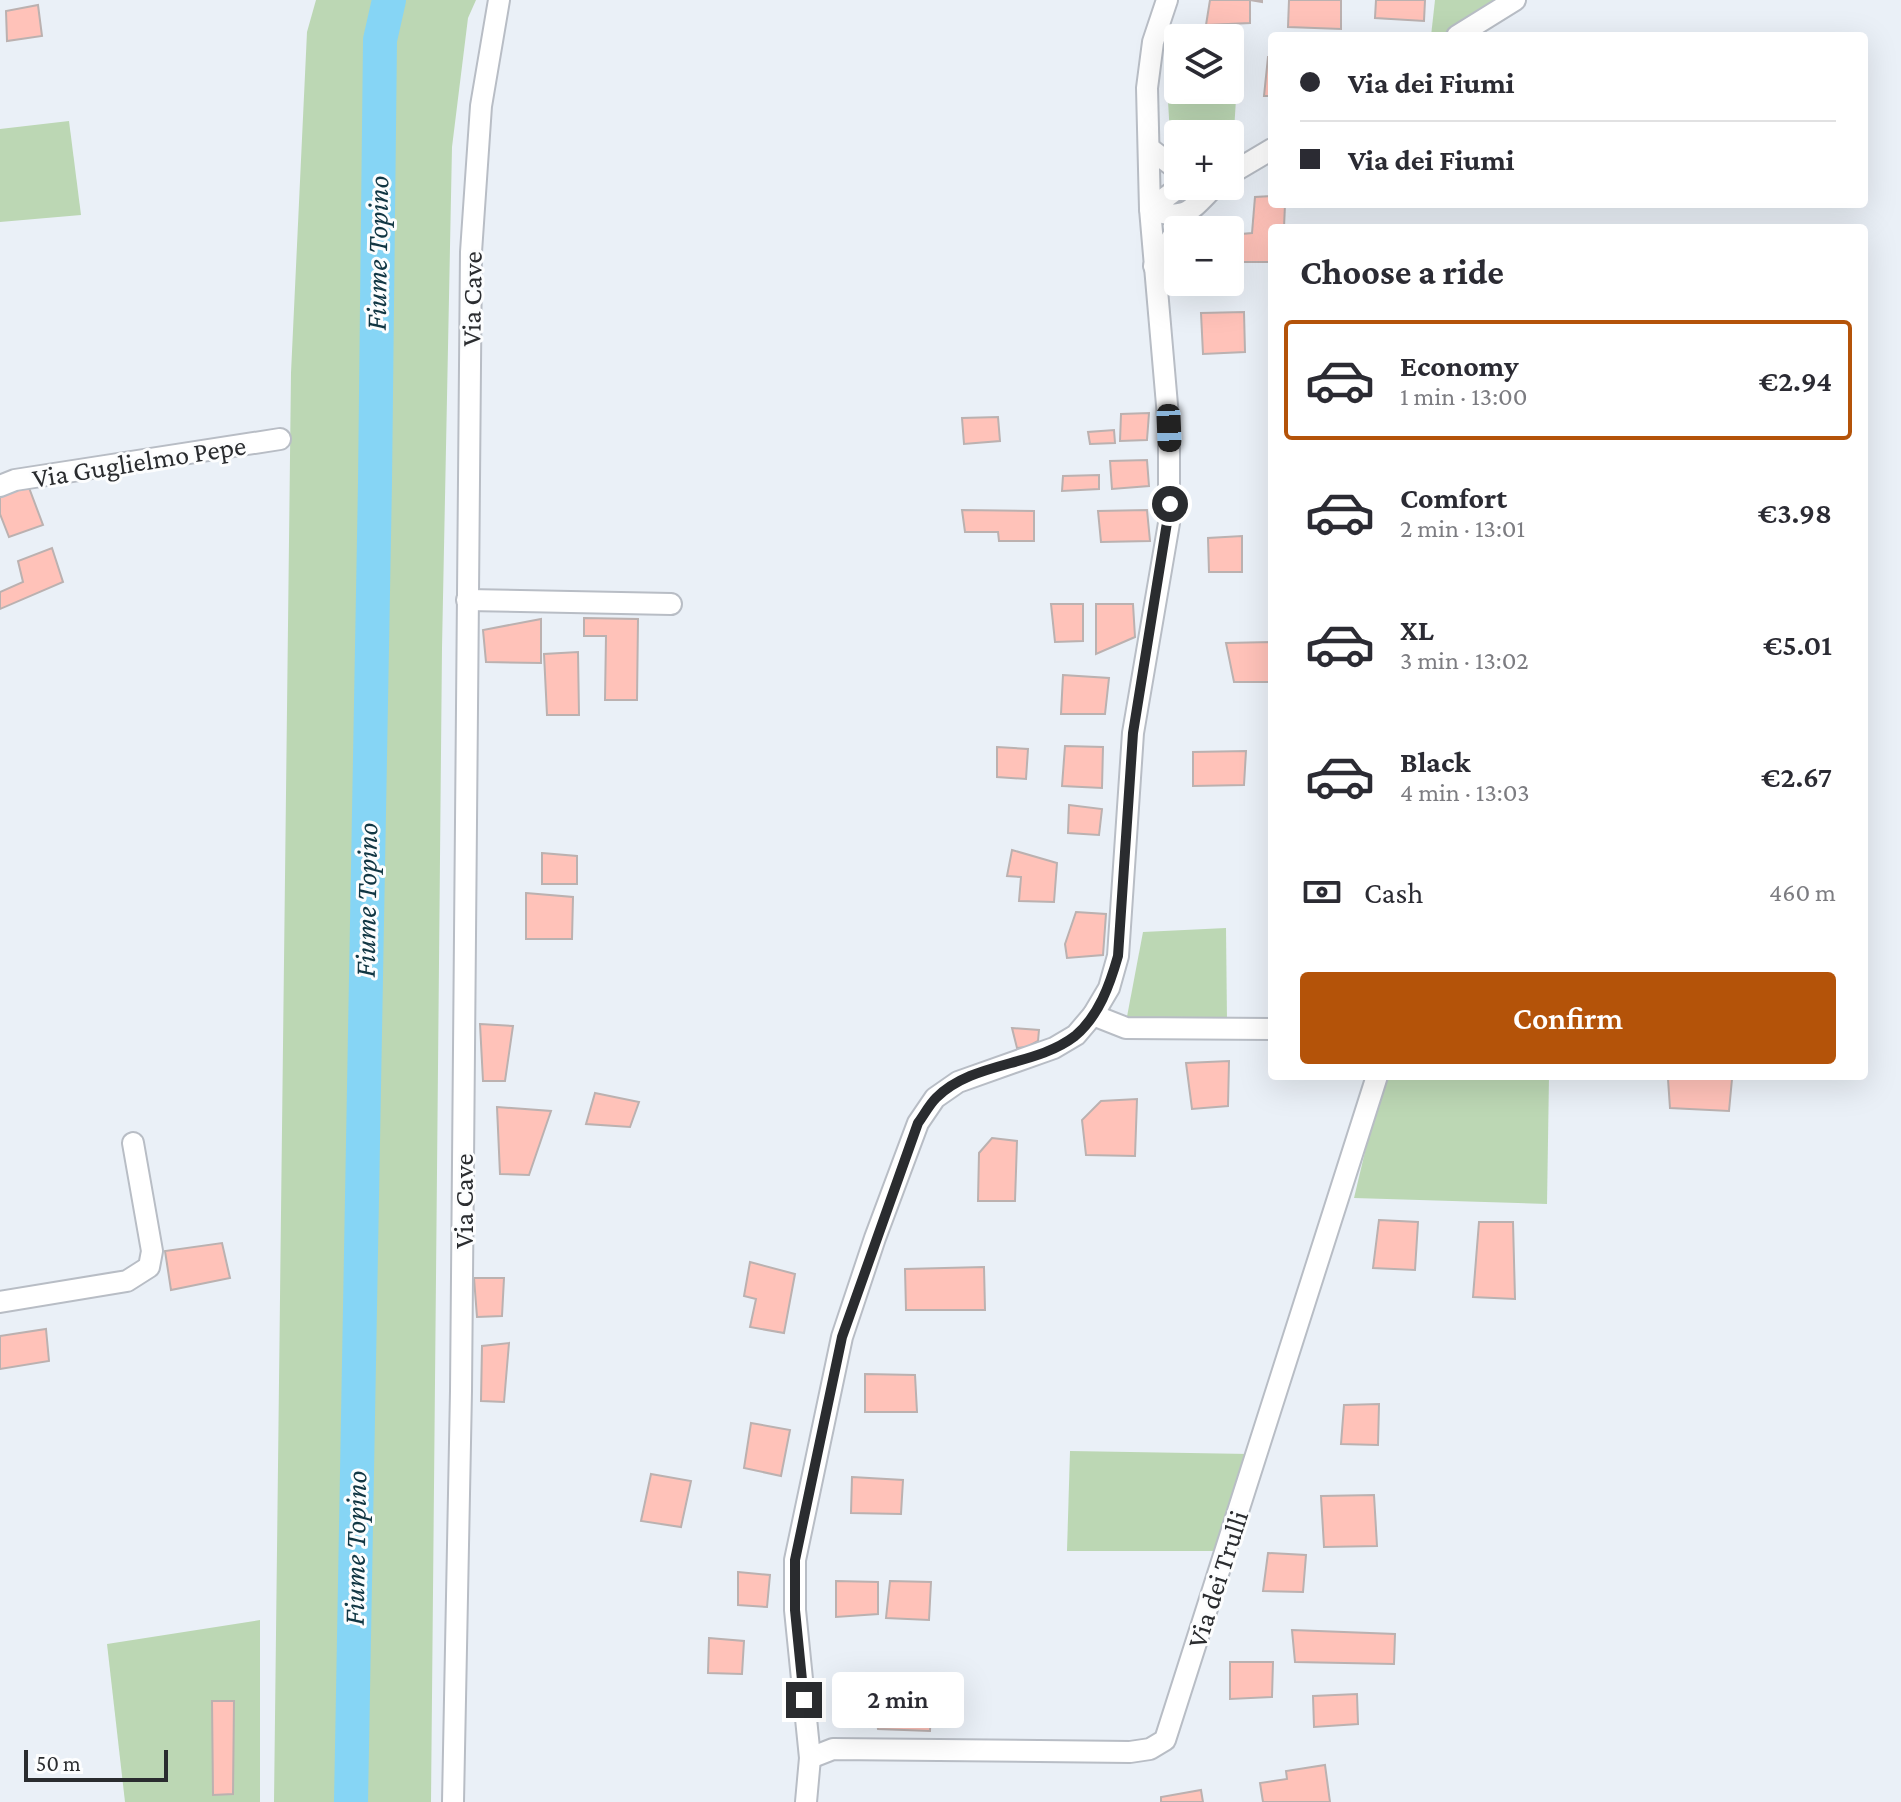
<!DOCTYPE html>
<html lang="en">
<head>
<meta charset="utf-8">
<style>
  body { margin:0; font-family:"Crimson Pro",serif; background:#f7f7f7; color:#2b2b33; height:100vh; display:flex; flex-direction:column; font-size:30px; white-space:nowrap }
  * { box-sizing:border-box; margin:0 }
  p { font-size:26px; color:#7c7c81 }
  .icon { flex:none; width:44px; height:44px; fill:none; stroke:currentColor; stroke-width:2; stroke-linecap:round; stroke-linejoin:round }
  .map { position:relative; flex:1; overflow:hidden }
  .panel { position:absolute; left:1268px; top:224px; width:600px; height:856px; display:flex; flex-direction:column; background:#fff; border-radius:8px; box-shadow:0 8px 32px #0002 }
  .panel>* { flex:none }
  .guide { position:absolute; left:1268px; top:32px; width:600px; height:176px; border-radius:8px; box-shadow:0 8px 32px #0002; display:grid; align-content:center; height:176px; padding:0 32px; background:#fff }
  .buttons { position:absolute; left:1164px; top:24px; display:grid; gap:16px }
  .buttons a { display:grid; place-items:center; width:80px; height:80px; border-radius:8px; background:#fff; box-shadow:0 8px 32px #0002; font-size:40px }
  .scale { position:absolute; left:24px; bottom:20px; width:144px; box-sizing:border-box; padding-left:8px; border:4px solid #2a2c2f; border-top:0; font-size:22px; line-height:28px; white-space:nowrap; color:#2a2c2f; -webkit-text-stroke:6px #fcfdfe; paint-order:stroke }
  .end { position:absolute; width:36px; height:36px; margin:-18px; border:10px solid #2a2c2f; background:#fff; box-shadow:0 0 0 4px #fff }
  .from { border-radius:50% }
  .bubble { position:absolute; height:56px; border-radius:8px; background:#fff; box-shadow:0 8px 32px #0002; font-size:26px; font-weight:600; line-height:56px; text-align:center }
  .car { position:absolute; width:24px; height:48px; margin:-24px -12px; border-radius:10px; box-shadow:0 0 6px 2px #0007; background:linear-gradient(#222 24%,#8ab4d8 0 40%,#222 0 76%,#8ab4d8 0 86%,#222 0) }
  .guide b { display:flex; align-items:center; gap:28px; height:76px; font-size:30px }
  .guide b+b { border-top:2px solid #e1e1e2 }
  .guide i { width:20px; height:20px; background:#2b2b33 }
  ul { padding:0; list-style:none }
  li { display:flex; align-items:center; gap:24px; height:120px; margin:0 16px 12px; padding:0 16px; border:4px solid transparent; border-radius:8px }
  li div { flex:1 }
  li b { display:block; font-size:30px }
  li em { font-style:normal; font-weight:600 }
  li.selected { border-color:#b45309 }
  li>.icon { width:72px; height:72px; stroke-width:1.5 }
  h2 { padding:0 32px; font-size:36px; line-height:96px }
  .pay { display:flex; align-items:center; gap:20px; height:88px; padding:0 32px; font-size:30px }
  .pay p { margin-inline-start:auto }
  .action { display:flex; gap:16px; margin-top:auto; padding:16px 32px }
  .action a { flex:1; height:92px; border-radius:8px; background:#b45309; color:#fff; font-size:32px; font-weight:600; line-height:92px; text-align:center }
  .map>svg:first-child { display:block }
</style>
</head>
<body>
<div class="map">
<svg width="1901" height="1802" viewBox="0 0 1901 1802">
  <rect width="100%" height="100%" fill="#eaf0f7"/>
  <g fill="#bcd7b4">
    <path d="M316 0H476L468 18 452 147 442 648 431 1802H274L291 373 307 32Z"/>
    <path d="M1435 0H1512L1447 36H1431Z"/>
    <path d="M1165 52 1177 55 1180 96 1236 99 1232 163 1230 134H1178V157L1171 151Z"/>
    <path d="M69 121 81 215 0 222V129Z"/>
    <path d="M1226 928 1227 1020 1126 1022 1143 932Z"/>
    <path d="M1383 1076H1549L1547 1204 1354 1198Z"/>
    <path d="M1070 1451 1250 1454 1218 1551H1067Z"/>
    <path d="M260 1620V1802H125L107 1644Z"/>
  </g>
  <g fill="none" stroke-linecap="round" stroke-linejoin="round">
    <path stroke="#86d5f5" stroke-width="34" d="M351 1802 375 482 380 40 389 0"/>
  </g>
  <g fill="#ffc2b9" stroke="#bbb1b0" stroke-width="2">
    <path d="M1210 0H1262V2L1250 0V23L1206 25Z"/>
    <path d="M1289 0H1341V29L1288 27Z"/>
    <path d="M1376 0H1425L1424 21 1375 18Z"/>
    <path d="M38 5 42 36 7 41 6 11Z"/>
    <path d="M1268 57H1272V96H1264Z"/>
    <path d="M1272 196V204H1285L1284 228H1272V262H1230V235L1252 233 1255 197Z"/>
    <path d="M1244 312 1245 352 1203 354 1201 313Z"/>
    <path d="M1149 413 1147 440 1120 441 1121 414Z"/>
    <path d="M998 417 1000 441 964 444 962 418Z"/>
    <path d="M1114 430 1115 443 1090 444 1088 432Z"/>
    <path d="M1147 460 1149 486 1112 489 1110 461Z"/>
    <path d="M1099 475V489L1062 491 1063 476Z"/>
    <path d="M28 485 43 525 9 537 0 514V494Z"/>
    <path d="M962 510 1034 511V541H999L998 532H965Z"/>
    <path d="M1147 510 1150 541 1101 542 1098 511Z"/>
    <path d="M1242 536V572H1209L1208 538Z"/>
    <path d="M52 548 63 582 0 609V592L23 582 18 561Z"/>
    <path d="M1051 604H1083V641L1055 642Z"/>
    <path d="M1096 604H1133L1135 637 1096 654Z"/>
    <path d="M584 618 638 619 637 700H605L606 636H584Z"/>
    <path d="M541 619V663L486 662 483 630Z"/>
    <path d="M1272 642V682H1234L1226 643Z"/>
    <path d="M578 652 579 715H547L544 654Z"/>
    <path d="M1063 675 1109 678 1105 714H1061Z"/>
    <path d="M1065 746 1103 747 1102 788 1062 786Z"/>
    <path d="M997 747 1028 749 1026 779 997 777Z"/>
    <path d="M1246 751 1244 785 1193 786V752Z"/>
    <path d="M1069 805 1102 809 1099 835 1068 833Z"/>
    <path d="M1012 850 1057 863 1054 902 1019 901 1021 877 1007 876Z"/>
    <path d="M542 853 577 856V884H542Z"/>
    <path d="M526 893 573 897 572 939H526Z"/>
    <path d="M1076 912 1106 914 1103 955 1067 958 1065 944Z"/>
    <path d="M480 1024 513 1026 505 1081H483Z"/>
    <path d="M1012 1028 1039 1030 1038 1041 1027 1047 1017 1048Z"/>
    <path d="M1229 1061 1228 1106 1192 1109 1186 1063Z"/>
    <path d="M1668 1079H1732L1729 1111 1670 1108Z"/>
    <path d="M595 1093 639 1102 630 1127 586 1124Z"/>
    <path d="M1137 1099 1135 1156 1086 1155 1082 1120 1101 1101Z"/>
    <path d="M497 1107 551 1111 529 1175 500 1174Z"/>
    <path d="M992 1138 1017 1141 1015 1201H978L979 1153Z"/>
    <path d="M1379 1220 1418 1222 1415 1270 1373 1268Z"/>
    <path d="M1479 1222H1513L1515 1299 1473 1297Z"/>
    <path d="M222 1243 230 1278 171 1290 165 1251Z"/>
    <path d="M750 1262 795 1274 784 1333 750 1327 756 1299 744 1296Z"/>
    <path d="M984 1267 985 1310H906L905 1269Z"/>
    <path d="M474 1278H504L502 1316 477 1317Z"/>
    <path d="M46 1329 49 1361 0 1369V1336Z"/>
    <path d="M509 1343 504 1402 481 1401 482 1346Z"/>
    <path d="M865 1374 915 1375 917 1412H865Z"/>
    <path d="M1379 1404 1378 1445 1341 1444 1344 1405Z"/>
    <path d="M751 1423 790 1430 781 1476 744 1468Z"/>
    <path d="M651 1474 691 1481 681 1527 641 1521Z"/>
    <path d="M852 1477 903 1480 901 1514 851 1513Z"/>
    <path d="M1374 1495 1377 1546 1324 1547 1321 1496Z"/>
    <path d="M1268 1553 1306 1555 1303 1592 1263 1591Z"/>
    <path d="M738 1572 770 1575 767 1607 738 1605Z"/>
    <path d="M836 1581 878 1582V1614L836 1617Z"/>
    <path d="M890 1581 931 1582 929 1620 886 1618Z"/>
    <path d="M1292 1630 1395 1634 1394 1664 1295 1662Z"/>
    <path d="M709 1638 744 1641 742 1674 708 1673Z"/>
    <path d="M1230 1662H1273L1272 1697 1230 1699Z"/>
    <path d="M872 1684 932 1686 930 1731 878 1729Z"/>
    <path d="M1357 1694 1358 1724 1314 1727 1313 1696Z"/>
    <path d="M212 1701H234L233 1794 213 1795Z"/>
    <path d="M1325 1765 1330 1802H1263L1260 1783 1287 1779 1286 1771Z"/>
    <path d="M1201 1790 1203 1802H1161V1797Z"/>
  </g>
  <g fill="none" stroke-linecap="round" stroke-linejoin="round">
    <g stroke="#b8bdc5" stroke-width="24">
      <g id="street">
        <path d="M1457 36 1515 0"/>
        <path d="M1149 148 1178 170"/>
        <path d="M1230 174 1272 149"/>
        <path d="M1181 186 1150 209C1186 222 1190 211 1215 186"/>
        <path d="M1154 266 1187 214"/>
        <path d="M0 486 15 480 280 439"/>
        <path d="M467 600 671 604"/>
        <path d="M1093 1015 1126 1028 1272 1029"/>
        <path d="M0 1302 127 1281 149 1267 152 1251 133 1143"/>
        <path d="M810 1758 833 1749 1130 1752 1150 1749 1165 1740 1377 1076"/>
        <path d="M453 1802 461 1391 471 252 481 106 499 0"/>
        <path d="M806 1802 810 1758 795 1610V1560L842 1337 875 1238 918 1123 935 1098 958 1082 1054 1048 1076 1035 1093 1015 1109 988 1118 956 1133 733 1169 523V428L1150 209 1147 88 1153 42 1167 0"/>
      </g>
    </g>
    <use href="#street" stroke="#fff" stroke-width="20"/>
  </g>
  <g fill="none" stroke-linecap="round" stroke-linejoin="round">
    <path stroke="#2a2c2f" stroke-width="10" d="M804 1700 795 1610V1560L842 1337 918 1123C924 1115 929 1105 936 1098 973 1061 1035 1067 1075 1036 1099 1016 1110 984 1118 956L1133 733 1170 504"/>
  </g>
  <g text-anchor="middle" stroke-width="6" stroke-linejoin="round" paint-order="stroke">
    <g font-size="28" fill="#2a2c2f" stroke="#fcfdfe">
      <text transform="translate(471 299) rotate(-89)" y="10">Via Cave</text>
      <text transform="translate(139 461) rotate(-9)" y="10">Via Guglielmo Pepe</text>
      <text transform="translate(463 1201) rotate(-90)" y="10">Via Cave</text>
      <text transform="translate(1217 1579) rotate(-72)" y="10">Via dei Trulli</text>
    </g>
    <g font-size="30" font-style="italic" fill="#113643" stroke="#fcfdfe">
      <text transform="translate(377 253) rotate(-89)" y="10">Fiume Topino</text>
      <text transform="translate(366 900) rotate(-89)" y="10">Fiume Topino</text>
      <text transform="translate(355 1548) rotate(-89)" y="10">Fiume Topino</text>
    </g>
  </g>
</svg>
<div class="buttons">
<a><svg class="icon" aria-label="layers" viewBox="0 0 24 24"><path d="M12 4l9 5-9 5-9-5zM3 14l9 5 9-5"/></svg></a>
<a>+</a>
<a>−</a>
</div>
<div class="scale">50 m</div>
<i class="end from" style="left:1170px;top:504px"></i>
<i class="end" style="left:804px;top:1700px"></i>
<div class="bubble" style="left:832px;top:1672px;width:132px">2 min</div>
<i class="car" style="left:1169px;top:428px;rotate:178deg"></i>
<div class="guide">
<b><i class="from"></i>Via dei Fiumi</b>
<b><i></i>Via dei Fiumi</b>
</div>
<section class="panel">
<h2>Choose a ride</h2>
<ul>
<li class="selected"><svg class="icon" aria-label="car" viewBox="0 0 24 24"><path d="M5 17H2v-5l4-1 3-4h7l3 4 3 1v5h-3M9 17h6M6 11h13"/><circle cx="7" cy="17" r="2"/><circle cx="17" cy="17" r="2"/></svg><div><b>Economy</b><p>1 min · 13:00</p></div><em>€2.94</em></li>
<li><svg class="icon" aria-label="car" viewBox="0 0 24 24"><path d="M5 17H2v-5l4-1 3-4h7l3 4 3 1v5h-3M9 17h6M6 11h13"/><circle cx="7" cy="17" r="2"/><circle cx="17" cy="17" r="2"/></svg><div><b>Comfort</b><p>2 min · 13:01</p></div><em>€3.98</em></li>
<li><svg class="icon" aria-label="car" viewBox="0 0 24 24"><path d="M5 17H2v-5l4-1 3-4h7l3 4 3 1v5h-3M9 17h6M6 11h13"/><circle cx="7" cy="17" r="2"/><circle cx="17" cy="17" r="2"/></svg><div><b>XL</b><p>3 min · 13:02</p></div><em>€5.01</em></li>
<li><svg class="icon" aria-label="car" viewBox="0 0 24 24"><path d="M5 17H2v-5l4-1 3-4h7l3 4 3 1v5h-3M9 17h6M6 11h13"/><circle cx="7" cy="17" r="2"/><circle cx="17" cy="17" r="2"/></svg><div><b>Black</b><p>4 min · 13:03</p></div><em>€2.67</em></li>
</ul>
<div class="pay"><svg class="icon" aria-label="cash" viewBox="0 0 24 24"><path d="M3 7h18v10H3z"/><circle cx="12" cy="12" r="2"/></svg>Cash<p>460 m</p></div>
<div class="action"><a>Confirm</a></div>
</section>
</div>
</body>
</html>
